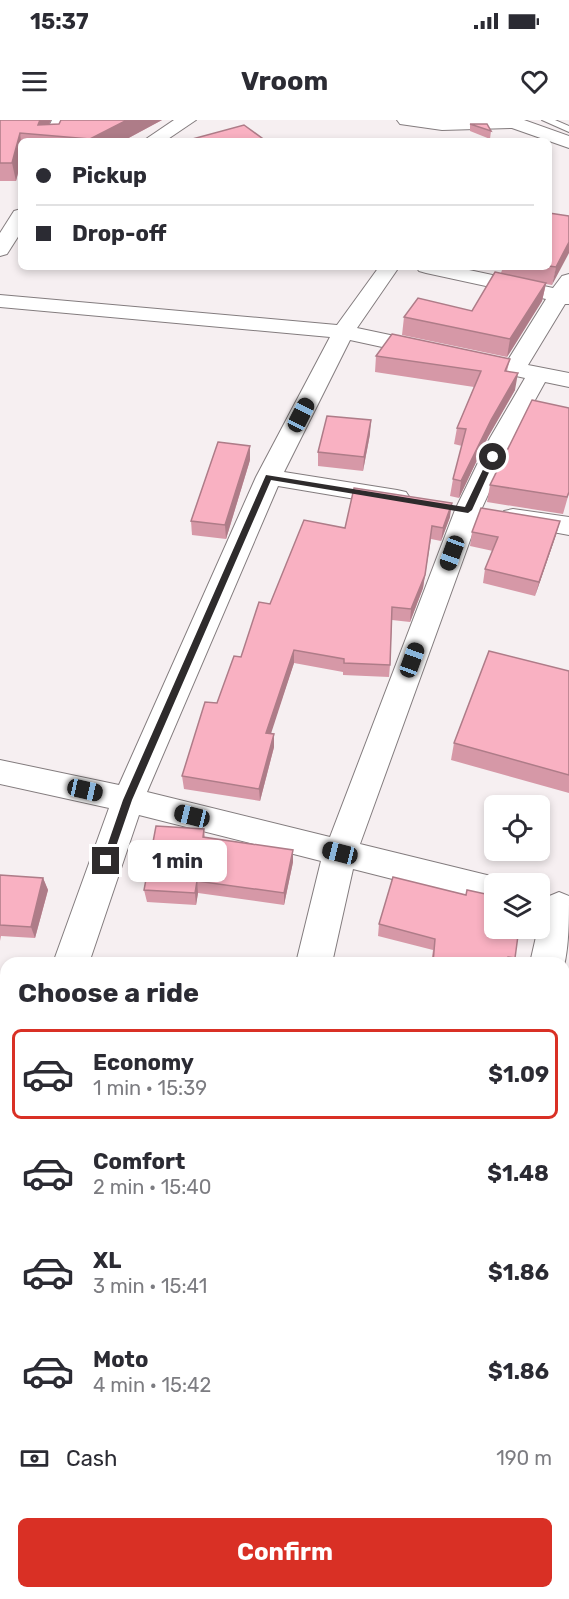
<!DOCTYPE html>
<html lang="en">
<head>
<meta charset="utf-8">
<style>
  body { margin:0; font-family:Rubik,sans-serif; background:#f7f7f7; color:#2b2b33; height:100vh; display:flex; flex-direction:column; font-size:22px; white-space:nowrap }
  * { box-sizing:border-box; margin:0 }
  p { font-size:20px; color:#7c7c81 }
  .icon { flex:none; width:33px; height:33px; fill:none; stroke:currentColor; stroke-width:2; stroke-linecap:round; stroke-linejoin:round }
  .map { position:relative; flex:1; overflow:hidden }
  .drawer { position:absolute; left:0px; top:837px; width:570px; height:642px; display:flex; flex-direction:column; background:#fff; border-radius:18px 18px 0 0; box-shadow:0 3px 9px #0003 }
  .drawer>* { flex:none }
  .banner { position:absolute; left:18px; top:18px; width:534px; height:132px; border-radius:9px; box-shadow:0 3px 9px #0003; display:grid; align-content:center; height:132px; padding:0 18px; background:#fff }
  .fabs { position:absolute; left:484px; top:675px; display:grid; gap:12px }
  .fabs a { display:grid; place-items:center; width:66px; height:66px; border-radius:9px; background:#fff; box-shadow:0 3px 9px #0003; font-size:30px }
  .end { position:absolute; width:27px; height:27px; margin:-14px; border:8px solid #2e2b2c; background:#fff; box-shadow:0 0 0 3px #fff }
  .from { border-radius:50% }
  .bubble { position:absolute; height:42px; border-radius:9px; background:#fff; box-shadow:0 3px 9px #0003; font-size:20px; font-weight:700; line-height:42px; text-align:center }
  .car { position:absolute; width:18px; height:36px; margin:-18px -9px; border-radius:8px; box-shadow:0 0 4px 2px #0007; background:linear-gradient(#222 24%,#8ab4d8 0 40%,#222 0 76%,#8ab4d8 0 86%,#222 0) }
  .banner b { display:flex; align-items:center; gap:21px; height:57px; font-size:22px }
  .banner b+b { border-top:2px solid #e1e1e2 }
  .banner i { width:15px; height:15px; background:#2b2b33 }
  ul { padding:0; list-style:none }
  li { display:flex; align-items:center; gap:18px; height:90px; margin:0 12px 9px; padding:0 6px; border:3px solid transparent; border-radius:9px }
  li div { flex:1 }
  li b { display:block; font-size:22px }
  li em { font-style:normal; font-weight:700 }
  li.active { border-color:#d93025 }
  li>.icon { width:54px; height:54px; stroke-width:1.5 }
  h2 { padding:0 18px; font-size:27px; line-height:72px }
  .pay { display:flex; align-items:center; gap:15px; height:66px; padding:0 18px; font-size:22px }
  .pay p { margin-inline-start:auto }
  .cta { display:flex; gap:12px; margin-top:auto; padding:12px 18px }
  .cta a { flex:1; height:69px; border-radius:9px; background:#d93025; color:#fff; font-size:24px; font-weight:700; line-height:69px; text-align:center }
  .status { display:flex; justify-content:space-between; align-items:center; height:42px; padding:0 30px; background:#fff; direction:ltr }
  .status svg { height:16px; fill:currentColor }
  header { display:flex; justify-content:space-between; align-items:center; height:78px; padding:0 18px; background:#fff; font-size:27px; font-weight:700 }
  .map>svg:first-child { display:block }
</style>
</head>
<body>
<div class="status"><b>15:37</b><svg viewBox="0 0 49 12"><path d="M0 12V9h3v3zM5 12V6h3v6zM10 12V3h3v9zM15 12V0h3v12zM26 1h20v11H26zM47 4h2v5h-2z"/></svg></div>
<header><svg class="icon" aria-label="menu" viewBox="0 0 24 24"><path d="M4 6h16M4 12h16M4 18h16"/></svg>Vroom<svg class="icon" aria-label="heart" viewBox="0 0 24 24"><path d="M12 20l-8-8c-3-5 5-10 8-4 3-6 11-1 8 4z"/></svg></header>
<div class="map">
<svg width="569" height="1479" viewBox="0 0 569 1479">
  <rect width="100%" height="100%" fill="#f6eff1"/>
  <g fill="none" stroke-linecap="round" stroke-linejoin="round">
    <g stroke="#837c7e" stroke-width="2">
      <path id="service" d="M542 0H555L569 6V12Z"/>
    </g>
    <g stroke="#837c7e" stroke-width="2">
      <g id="minor">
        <path d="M52 0H70L60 21H42Z"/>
        <path d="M174 0H196L165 21H143Z"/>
        <path d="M397 0H524L569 16V28L512 8 442 10 400 4Z"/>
        <path d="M21 89V112L7 134 0 136V113L14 91Z"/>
        <path d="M379 147H399L357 208 508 240 546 179 426 153 419 151 416 147H455L553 168 562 156 569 154V184H565L528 245 569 253V267L545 262 514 318 481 390 360 724 495 757 508 764H495V785L353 749 332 843H296L321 741 139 695 89 843H53L109 688 0 664V640L119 665 256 357 330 217 0 187V175L337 205ZM350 220 525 258 490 318 455 390 330 717 147 672 278 366 397 386 406 384 410 378 406 372 397 370 284 352Z"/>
        <path d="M513 389 569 397V415L504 403 500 397 504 391Z"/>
        <path d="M559 772 569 776C569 799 569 825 564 846V843H530L538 808H540L542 787 547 777Z"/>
        <path d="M0 983 6 984V1022L0 1021Z"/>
        <path d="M564 1073 569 1075V1132L564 1130Z"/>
        <path d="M6 1080V1153L0 1156V1082Z"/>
        <path d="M0 1341 6 1344V1440L0 1437Z"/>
        <path d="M6 1453V1473H40L41 1479H0V1456Z"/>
        <path d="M339 1473H387L389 1479H341Z"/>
      </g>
    </g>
    <use href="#service" fill="#fff" fill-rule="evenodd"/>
    <use href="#minor" fill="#fff" fill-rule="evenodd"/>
  </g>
  <g fill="#d698a7">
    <path d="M0 0H51L49 4 162 0 123 21H21V41L16 61H0V63Z"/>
    <path d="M470 4 491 11 490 19 470 11Z"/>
    <path d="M549 93 569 96 552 165 546 164 542 181 507 237 402 215 404 197 472 191 501 153 502 150H498L499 147H549Z"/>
    <path d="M376 236 510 239 507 251 515 270 488 317 459 378 450 376 453 359 462 326 454 324 457 308 474 267 375 252Z"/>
    <path d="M370 314 363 351 318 346V332Z"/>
    <path d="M250 340 226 419 192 415 191 401Z"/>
    <path d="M490 365 569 373 563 394 487 382Z"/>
    <path d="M450 397 441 421 431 419 423 468 410 502 392 500 390 545 389 557 343 555V552L294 543 270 614H274V627L260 681 184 669 182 656 217 583 270 484 345 408Z"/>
    <path d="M560 401 556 415 535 476 483 463 485 449 493 431 470 426 472 412Z"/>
    <path d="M569 551V673L451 640 454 623Z"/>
    <path d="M204 709 205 718 293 742 284 785 198 773 196 785 147 782 144 770Z"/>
    <path d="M0 755 43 758 48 770 35 818 1 816 0 821Z"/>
    <path d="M379 804 515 838 513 843H431L433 830 378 816Z"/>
    <path d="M0 869 6 941 0 940Z"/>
  </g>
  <g fill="#ae7c88">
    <path d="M40 0H51L44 15 38 5Z"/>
    <path d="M127 0H162L123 21H90V19Z"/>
    <path d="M20 13 21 21V41L16 61 12 43Z"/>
    <path d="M569 111V133L552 165 556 147Z"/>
    <path d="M546 163 542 181 507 237 510 219Z"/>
    <path d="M518 253 515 270 488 317 459 378 461 361 491 300Z"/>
    <path d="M371 300 370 314 363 351 364 337Z"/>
    <path d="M250 326V340L226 419 225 405Z"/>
    <path d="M452 383 450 397 441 421 443 408Z"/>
    <path d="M560 401 556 415 535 476 539 462Z"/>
    <path d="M432 406 423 468 410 502 411 489Z"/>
    <path d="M294 530V543L267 626 266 613Z"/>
    <path d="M274 614V627L260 681 259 669Z"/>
    <path d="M293 730V742L284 785V773Z"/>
    <path d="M43 758 48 770 35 818 31 807Z"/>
    <path d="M197 761 198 773 196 785 195 773Z"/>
    <path d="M6 910V941L0 931Z"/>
    <path d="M150 1473H154L155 1479H151Z"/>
  </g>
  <g fill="#f9b1c2" stroke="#ae7c88" stroke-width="1.5">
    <path d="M0 0H40L38 5 59 4 61 0H127L90 19 20 13 12 43H0Z"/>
    <path d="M470 4H487L491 11Z"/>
    <path d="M244 5 266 21H185Z"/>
    <path d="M549 93 569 96V122L556 147 549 146Z"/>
    <path d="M495 152 546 163 510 219 404 197 418 178 472 191Z"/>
    <path d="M392 214 510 239 505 251 518 253 491 300 461 361 453 359 466 309 457 308 481 251 376 236Z"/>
    <path d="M532 280 569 288V372L567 377 490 365Z"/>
    <path d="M327 296 371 300 364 337 318 332Z"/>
    <path d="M218 322 250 326 225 405 191 401Z"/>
    <path d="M354 368 452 383 443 408 432 406 425 455 411 489 392 487 390 545 344 543V539L294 530 266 613 274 614 259 669 182 656 205 582 217 583 234 536 241 537 259 482 270 484 304 400 345 408Z"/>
    <path d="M481 388 560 401 539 462 485 449 498 417 472 412Z"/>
    <path d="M489 531 569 551V655L454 623Z"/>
    <path d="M156 706 204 709 203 717 293 730 284 773 197 761 195 773 144 770Z"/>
    <path d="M0 755 43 758 31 807 0 805Z"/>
    <path d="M393 757 466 775 467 770 495 776V808H519L515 838 508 837 507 843H433L435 819 379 804Z"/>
    <path d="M0 869H6V910L0 931Z"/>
    <path d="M569 1392V1433L564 1436V1394Z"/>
    <path d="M69 1473H150L151 1479H70Z"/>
    <path d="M286 1473H315L316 1479H275V1478Z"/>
    <path d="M432 1473H471L474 1479H434Z"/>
  </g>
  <path fill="#2e2b2c" d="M493 335 496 337 472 390 468 393 271 360 132 680 111 741 106 745 103 744 102 741 123 680 266 355 465 387 489 337Z"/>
</svg>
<div class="fabs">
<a><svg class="icon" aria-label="locate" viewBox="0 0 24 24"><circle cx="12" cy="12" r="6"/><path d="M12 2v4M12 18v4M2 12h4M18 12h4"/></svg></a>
<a><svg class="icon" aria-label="layers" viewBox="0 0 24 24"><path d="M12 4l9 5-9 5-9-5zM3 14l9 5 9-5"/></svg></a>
</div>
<i class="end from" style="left:493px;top:337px"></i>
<i class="end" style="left:106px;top:741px"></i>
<div class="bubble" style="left:128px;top:720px;width:99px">1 min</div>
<i class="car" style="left:301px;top:295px;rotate:27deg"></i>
<i class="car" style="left:452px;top:433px;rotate:200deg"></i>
<i class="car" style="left:412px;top:540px;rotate:20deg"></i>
<i class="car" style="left:85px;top:670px;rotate:103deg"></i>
<i class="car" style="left:192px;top:696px;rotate:284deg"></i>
<i class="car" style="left:340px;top:733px;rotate:284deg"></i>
<div class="banner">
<b><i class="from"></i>Pickup</b>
<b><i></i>Drop-off</b>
</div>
<section class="drawer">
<h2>Choose a ride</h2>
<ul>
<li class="active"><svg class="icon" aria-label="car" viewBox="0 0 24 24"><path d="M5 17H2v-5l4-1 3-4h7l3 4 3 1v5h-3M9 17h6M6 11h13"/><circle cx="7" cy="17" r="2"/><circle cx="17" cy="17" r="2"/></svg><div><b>Economy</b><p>1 min · 15:39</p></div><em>$1.09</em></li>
<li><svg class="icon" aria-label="car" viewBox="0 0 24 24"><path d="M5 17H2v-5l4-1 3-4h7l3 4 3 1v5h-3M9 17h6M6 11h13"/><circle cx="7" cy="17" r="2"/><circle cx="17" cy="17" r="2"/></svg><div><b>Comfort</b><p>2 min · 15:40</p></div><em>$1.48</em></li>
<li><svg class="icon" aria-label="car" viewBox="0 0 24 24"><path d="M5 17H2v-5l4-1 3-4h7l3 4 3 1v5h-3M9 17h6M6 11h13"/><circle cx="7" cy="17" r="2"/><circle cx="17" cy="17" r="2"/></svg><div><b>XL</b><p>3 min · 15:41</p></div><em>$1.86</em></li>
<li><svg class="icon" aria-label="car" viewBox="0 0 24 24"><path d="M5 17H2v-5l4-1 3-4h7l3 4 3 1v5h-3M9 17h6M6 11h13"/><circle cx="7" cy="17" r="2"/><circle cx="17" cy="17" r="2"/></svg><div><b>Moto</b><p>4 min · 15:42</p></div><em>$1.86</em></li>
</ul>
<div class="pay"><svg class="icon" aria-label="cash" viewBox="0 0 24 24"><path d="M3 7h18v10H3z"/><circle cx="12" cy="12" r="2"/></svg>Cash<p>190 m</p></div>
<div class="cta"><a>Confirm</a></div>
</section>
</div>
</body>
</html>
